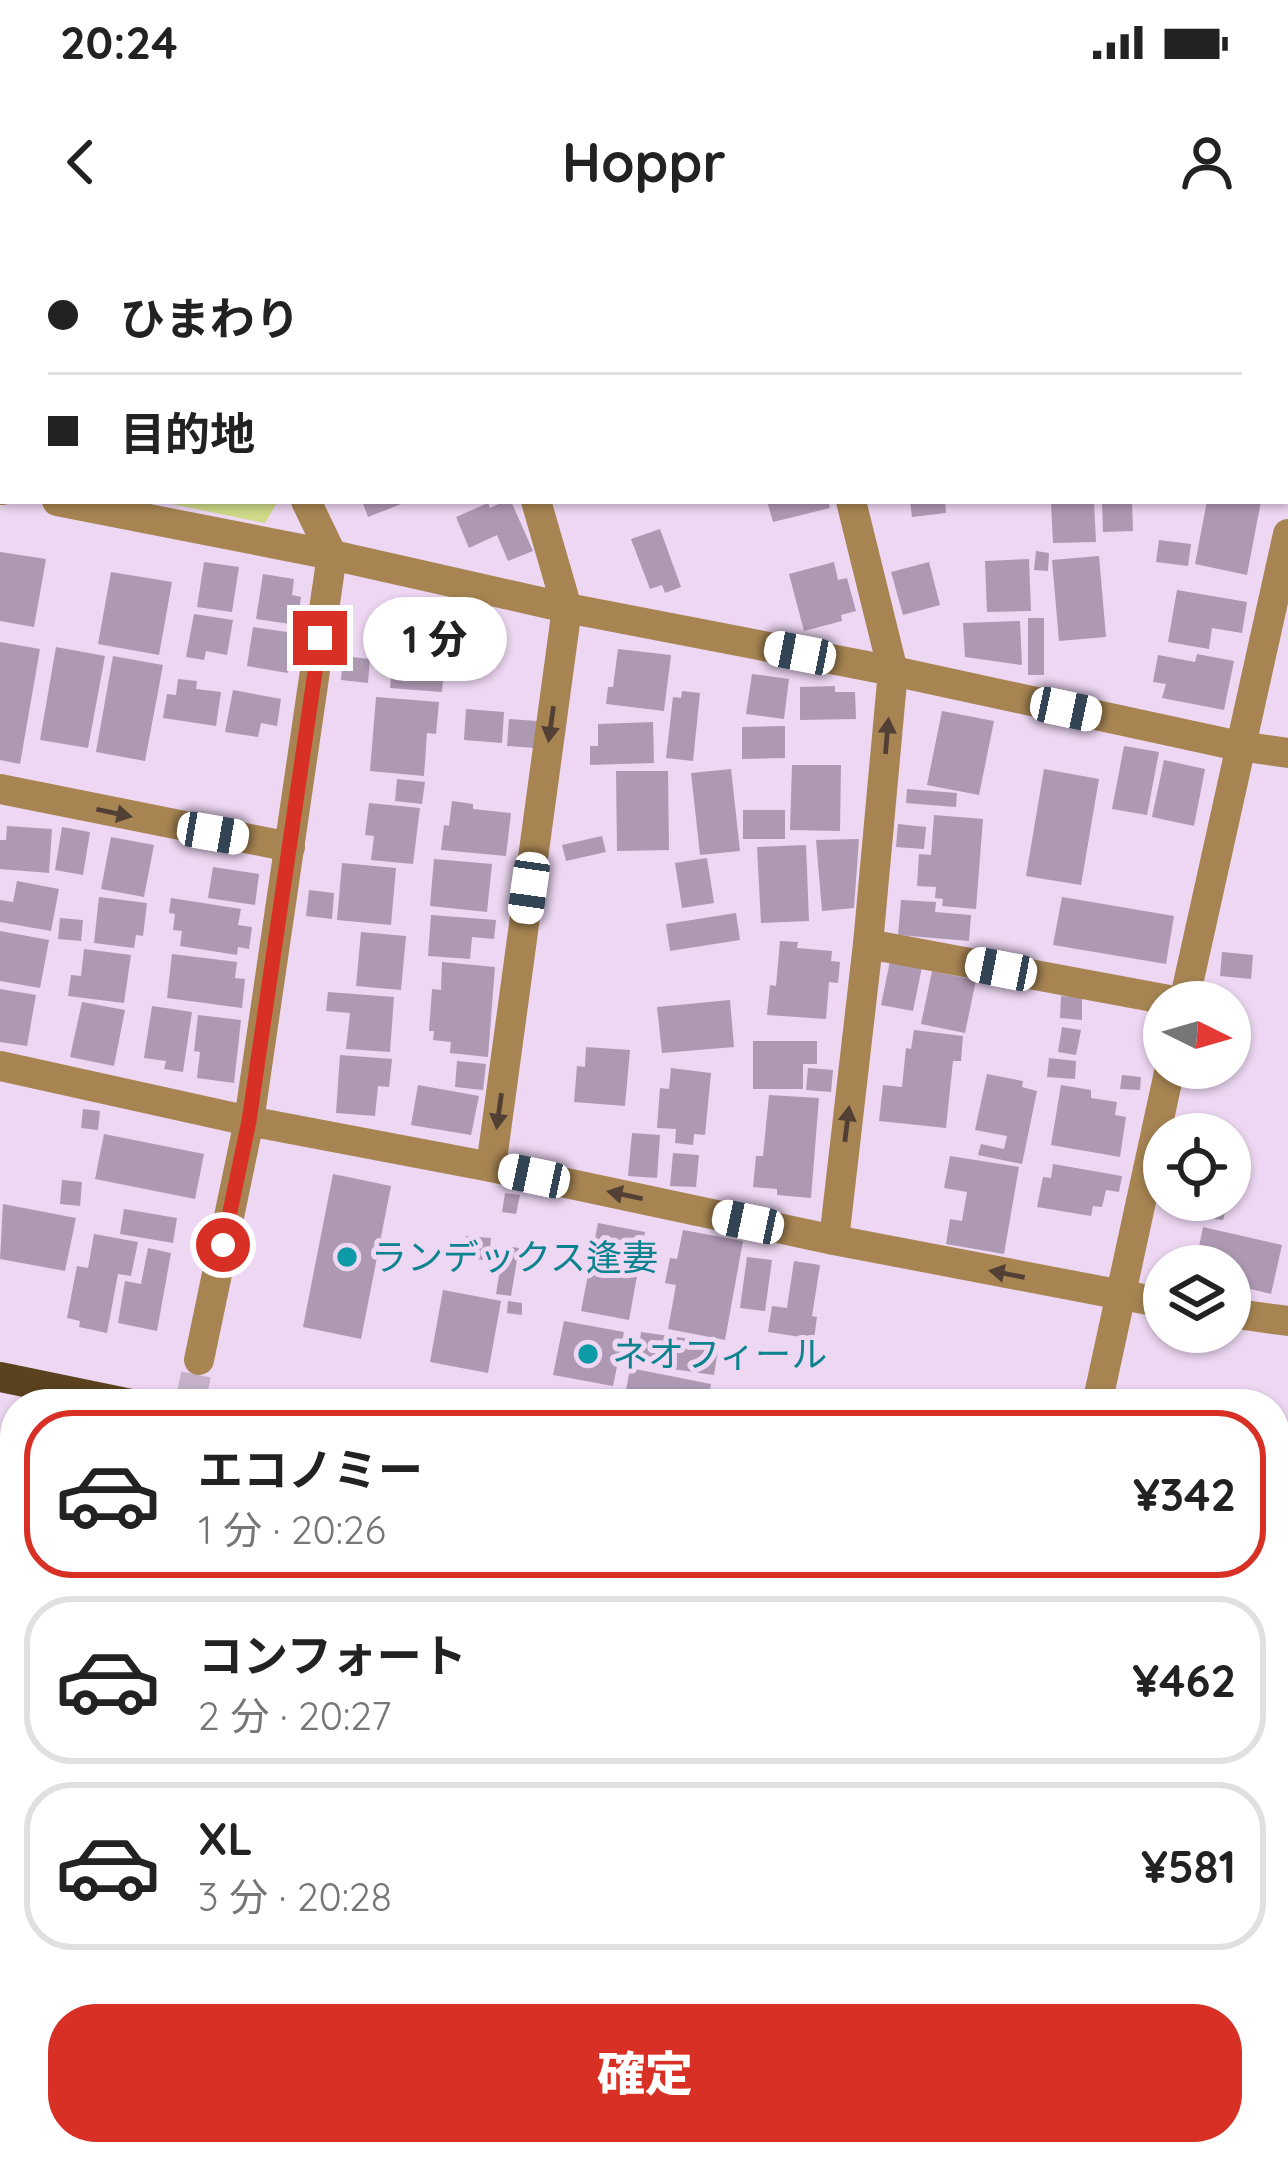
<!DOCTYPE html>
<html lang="ja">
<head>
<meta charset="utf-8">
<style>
  body { margin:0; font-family:Quicksand,"Noto Sans JP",sans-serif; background:#f6f6f6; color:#222; height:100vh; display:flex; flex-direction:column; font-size:45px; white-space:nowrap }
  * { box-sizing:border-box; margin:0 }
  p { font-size:39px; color:#767676 }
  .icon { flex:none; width:66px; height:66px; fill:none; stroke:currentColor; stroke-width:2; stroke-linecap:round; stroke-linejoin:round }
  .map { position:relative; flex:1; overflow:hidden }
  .panel { position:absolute; left:0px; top:1149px; width:1290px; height:777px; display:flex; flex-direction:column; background:#fff; border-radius:48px 48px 0 0; box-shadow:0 3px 9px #0004 }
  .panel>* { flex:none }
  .top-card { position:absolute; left:0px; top:0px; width:1290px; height:264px; box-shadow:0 3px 9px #0004; display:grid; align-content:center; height:264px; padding:0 48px; background:#fff }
  .needle { width:78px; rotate:95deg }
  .fabs { position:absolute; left:1143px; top:741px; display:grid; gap:24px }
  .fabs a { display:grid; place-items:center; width:108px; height:108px; border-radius:50%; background:#fff; box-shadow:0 3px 9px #0004; font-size:60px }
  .end { position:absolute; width:54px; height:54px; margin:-27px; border:15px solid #d93025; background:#fff; box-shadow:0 0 0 6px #fff }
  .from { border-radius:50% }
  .bubble { position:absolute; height:84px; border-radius:42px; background:#fff; box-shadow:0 3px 9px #0004; font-size:39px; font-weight:800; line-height:84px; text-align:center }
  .car { position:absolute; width:36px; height:72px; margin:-36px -18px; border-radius:15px; box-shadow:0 0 9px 3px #0007; background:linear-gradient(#fff 24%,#345 0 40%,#fff 0 76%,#345 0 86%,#fff 0) }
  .top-card b { display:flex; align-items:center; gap:42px; height:114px; font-size:45px }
  .top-card b+b { border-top:3px solid #e0e0e0 }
  .top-card i { width:30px; height:30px; background:#222 }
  ul { padding:21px 0 0; list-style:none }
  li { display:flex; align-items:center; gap:36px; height:168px; margin:0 24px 18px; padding:0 24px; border:6px solid #e0e0e0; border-radius:48px }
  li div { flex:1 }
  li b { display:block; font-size:45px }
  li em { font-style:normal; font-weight:800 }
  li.on { border-color:#d93025 }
  li>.icon { width:108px; height:108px; stroke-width:1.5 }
  .primary-button { display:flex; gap:24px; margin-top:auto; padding:24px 48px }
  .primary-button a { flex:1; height:138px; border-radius:48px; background:#d93025; color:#fff; font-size:48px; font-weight:800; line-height:138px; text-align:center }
  .status { display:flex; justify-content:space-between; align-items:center; height:84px; padding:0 60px; background:#fff; direction:ltr }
  .status svg { height:33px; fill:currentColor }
  header { display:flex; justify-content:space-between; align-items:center; height:156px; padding:0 48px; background:#fff; font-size:54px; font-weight:800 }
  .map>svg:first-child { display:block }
</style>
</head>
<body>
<div class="status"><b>20:24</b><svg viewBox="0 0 49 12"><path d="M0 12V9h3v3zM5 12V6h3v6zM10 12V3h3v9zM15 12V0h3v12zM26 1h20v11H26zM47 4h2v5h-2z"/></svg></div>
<header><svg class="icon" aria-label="back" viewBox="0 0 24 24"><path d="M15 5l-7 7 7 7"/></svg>Hoppr<svg class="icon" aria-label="person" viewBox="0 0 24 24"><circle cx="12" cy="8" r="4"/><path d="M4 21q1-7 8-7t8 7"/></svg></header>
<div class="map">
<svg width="1288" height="1925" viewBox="0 0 1288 1925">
  <rect width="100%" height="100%" fill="#edd7f2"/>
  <path fill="#cfd987" d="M157 261H278L265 283Z"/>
  <g fill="#ae99b3">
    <path d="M362 261H409L368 277Z"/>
    <path d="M505 261H511L533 311 508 321 497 295 469 308 456 277 488 263 490 268Z"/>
    <path d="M767 261H828L830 268 773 282Z"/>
    <path d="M910 261H945L946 273 912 277Z"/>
    <path d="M1102 261H1132L1133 291 1103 292Z"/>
    <path d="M1207 261H1261L1247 335 1195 324Z"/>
    <path d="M1094 262 1096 302 1053 303 1051 263Z"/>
    <path d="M660 289 681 347 665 353 662 345 650 349 631 299Z"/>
    <path d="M1159 300 1191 304 1188 326 1156 322Z"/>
    <path d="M1036 311 1049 313 1048 331 1034 330Z"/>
    <path d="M0 312 46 319 34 387 0 381Z"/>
    <path d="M1099 316 1106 397 1059 401 1052 320Z"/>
    <path d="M1029 319 1031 371 987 372 985 321Z"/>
    <path d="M204 322 239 327 232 372 197 367Z"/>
    <path d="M834 322 838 340 847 338 856 371 841 375 842 381 804 391 789 334Z"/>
    <path d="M929 322 940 365 903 375 891 332Z"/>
    <path d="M111 332 172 342 159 415 98 404Z"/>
    <path d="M263 334 294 339 292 355 301 357 297 385 256 379Z"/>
    <path d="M1177 350 1247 362 1242 393 1212 388 1209 409 1168 402Z"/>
    <path d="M397 366 450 370 442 452 390 448Z"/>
    <path d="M194 374 233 380 227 415 206 411 204 420 186 417Z"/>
    <rect x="1028" y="378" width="16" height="57"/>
    <path d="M1020 381 1022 425 965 417 963 383Z"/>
    <path d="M253 387 294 393 288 433 247 426Z"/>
    <path d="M0 402 40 409 20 524 0 520Z"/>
    <path d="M56 407 105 416 88 508 40 500Z"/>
    <path d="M618 409 671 415 664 471 606 464 608 447H613Z"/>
    <path d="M1197 414 1234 421 1224 470 1162 458 1166 444 1153 442 1158 415 1195 422Z"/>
    <path d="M113 416 163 425 145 521 96 512Z"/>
    <path d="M343 416 370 419 368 443 341 440Z"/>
    <path d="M752 434 789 439 784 479 746 474Z"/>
    <path d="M178 439 197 441 196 449 221 452 216 486 163 478 167 454 176 455Z"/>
    <path d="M835 446V452H855L856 479 800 480V447Z"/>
    <path d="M233 450 281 459 277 486 261 483 258 497 225 492Z"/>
    <path d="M682 451 700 453 693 521 666 518 673 457 681 458Z"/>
    <path d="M376 457 439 462 436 494 427 493 424 536 370 531Z"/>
    <path d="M466 469 504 472 502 503 464 500Z"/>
    <path d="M942 471 994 481 979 555 927 545Z"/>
    <path d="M509 479 537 481 535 508 507 506Z"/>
    <path d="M653 482 654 523 590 525V506H598V484Z"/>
    <path d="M785 486V518L742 519V487Z"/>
    <path d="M1124 506 1159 512 1147 575 1112 569Z"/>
    <path d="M1164 520 1205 529 1194 586 1152 577Z"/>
    <path d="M792 525H841L840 591 790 590Z"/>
    <path d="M731 529 740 611 700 615 691 533Z"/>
    <path d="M1044 529 1099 539 1081 645 1026 636Z"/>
    <path d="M616 531H668L669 610 617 611Z"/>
    <path d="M397 539 425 542 422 564 395 561Z"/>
    <path d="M907 549 957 553 956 567 906 563Z"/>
    <path d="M452 561 473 564V569L511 573 506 616 441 610 444 585 449 586Z"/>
    <path d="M369 563 420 568 413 624 371 620 374 596 365 595Z"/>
    <rect x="743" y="570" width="42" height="29"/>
    <path d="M934 575 983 579 976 669 942 666 943 659 935 658 936 647 917 646 919 614 931 615Z"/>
    <path d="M898 584 926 587 924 609 896 607Z"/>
    <path d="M7 586 52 589 49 633 0 629V600H6Z"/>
    <path d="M62 587 90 592 83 635 55 630Z"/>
    <path d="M602 596 606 612 566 621 562 605Z"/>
    <path d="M111 597 154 605 144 657 101 649Z"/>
    <path d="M859 599 854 668 822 671 816 600Z"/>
    <path d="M806 605 809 681 761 683 757 607Z"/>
    <path d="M707 618 714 663 682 668 675 623Z"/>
    <path d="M434 619 492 624 487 672 430 666Z"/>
    <path d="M342 623 396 628 391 685 337 680Z"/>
    <path d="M213 627 259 634 255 665 208 658Z"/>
    <path d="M17 641 59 649 51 691 0 682V660L13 662Z"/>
    <path d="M309 650 334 653 332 679 306 676Z"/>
    <path d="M99 657 147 663 143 696 136 695 134 708 94 703Z"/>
    <path d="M1062 657 1174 676 1166 724 1053 705Z"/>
    <path d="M171 658 241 669 238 685 252 687 249 709 238 707 237 715 180 706 182 691 173 690 175 674 169 673Z"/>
    <path d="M901 660 936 662 935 672 971 675 969 701 898 695Z"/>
    <path d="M736 673 740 700 670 711 666 684Z"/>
    <path d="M431 675 496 680 494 699 472 697 470 719 428 716Z"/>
    <path d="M60 678 83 680 81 701 58 699Z"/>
    <path d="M0 691 49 700 40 748 0 741Z"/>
    <path d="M361 692 406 696 401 750 356 746Z"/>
    <path d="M780 701 798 702 797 708 832 711 831 721 840 722 838 743 829 742 826 779 767 775 770 745 776 746Z"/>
    <path d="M84 709 131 715 124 763 68 756 71 735 81 736Z"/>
    <path d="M1222 712 1253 715 1251 739 1220 736Z"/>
    <path d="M172 714 237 722 235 738 245 739 242 768 167 758Z"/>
    <path d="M890 721 922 727 913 771 881 765Z"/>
    <path d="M442 722 495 727 488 817 450 813 451 802 433 800 434 791H429L432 749 441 750Z"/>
    <path d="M932 731 976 740 965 793 921 784Z"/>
    <path d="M0 749 36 755 27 806 0 802Z"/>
    <path d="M328 752 394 757 390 812 346 809 350 773 326 771Z"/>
    <path d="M1061 756 1082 757V780L1060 778Z"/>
    <path d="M730 760 734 807 662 813 657 767Z"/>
    <path d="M82 762 125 770 114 826 70 817Z"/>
    <path d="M152 766 192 772 183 832 164 829 166 821 144 818Z"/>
    <path d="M198 775 241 780 234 843 197 838 200 812 194 811Z"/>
    <path d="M1062 787 1081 790 1076 815 1058 812Z"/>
    <path d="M914 790 963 796 961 821H953L946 888 879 881 883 845 902 847 906 808 911 809Z"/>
    <path d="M753 801H817V824H803V849H753Z"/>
    <path d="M586 807 630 810 625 866 574 862 577 826 585 827Z"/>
    <path d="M340 815 392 819 389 847 378 846 375 876 336 873Z"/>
    <path d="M1049 818 1076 821 1075 839 1047 837Z"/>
    <path d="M457 821 486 824 483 850 455 847Z"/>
    <path d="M671 828 711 833 705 895 694 894 693 905 675 903 676 889 657 888 660 848 669 849Z"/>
    <path d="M808 828 833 830 831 852 806 850Z"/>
    <path d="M987 834 1023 841 1022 847 1037 851 1022 924 978 915 981 904 1004 909 1007 896 975 890Z"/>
    <path d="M1122 835 1141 837 1140 850 1120 849Z"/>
    <path d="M418 845 479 856 471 895 411 885Z"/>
    <path d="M1061 845 1091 850V858L1117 862 1115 875 1126 877 1120 917 1051 905Z"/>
    <path d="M769 855 819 858 811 958 777 955V949L753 947 756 916H763Z"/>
    <path d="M83 869 100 871 98 890 81 888Z"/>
    <path d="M632 893 660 895 657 938 628 936Z"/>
    <path d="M104 894 204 914 195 959 95 939Z"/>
    <path d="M673 913 699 915 696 947 670 946Z"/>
    <path d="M950 916 1019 927 1004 1014 946 1004 950 979 962 981 967 952 944 948Z"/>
    <path d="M1053 924 1122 936 1119 952 1106 950 1102 967 1093 966 1091 976 1037 967 1043 937 1051 938Z"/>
    <path d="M333 934 391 946 361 1099 303 1087Z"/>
    <path d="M62 940 82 942 80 966 60 964Z"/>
    <path d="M505 953 520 955 516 974 502 972Z"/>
    <path d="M1170 960H1212L1209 977 1169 969Z"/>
    <path d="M1216 960H1229L1223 980 1214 979Z"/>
    <path d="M3 964 76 978 65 1031 0 1019Z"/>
    <path d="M124 969 177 978 173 1003 120 994Z"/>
    <path d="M598 983 645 992 629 1080 581 1071Z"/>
    <path d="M1203 987 1282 1005 1271 1054 1230 1044V1026H1211L1213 1020 1197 1017Z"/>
    <path d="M683 990 743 1001 725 1100 668 1089 676 1045 665 1043 670 1018 677 1019Z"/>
    <path d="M94 994 138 1002 131 1036 118 1034 107 1093 79 1087 80 1081 67 1078 77 1026 88 1028Z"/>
    <path d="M466 996 491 998 489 1020 464 1019Z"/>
    <path d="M504 1006 519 1008 511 1056 496 1054Z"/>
    <path d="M148 1008 171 1013 157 1091 118 1083 125 1041 141 1044Z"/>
    <path d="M747 1017 772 1020 765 1071 740 1068Z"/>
    <path d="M794 1021 820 1025 812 1076 817 1077 814 1099 768 1092 772 1066 787 1068Z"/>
    <path d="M443 1050 501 1061 488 1133 430 1122Z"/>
    <path d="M508 1061 522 1063V1075L507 1073Z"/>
    <path d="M564 1081 624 1092 613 1146 553 1135Z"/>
    <path d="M641 1092 719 1103 714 1135 637 1124Z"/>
    <path d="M630 1128 711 1144 708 1164H658L625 1156Z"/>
    <path d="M0 1318 15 1321 2 1385H0Z"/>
    <path d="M0 1482 15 1483 13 1505 0 1504Z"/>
    <path d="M0 1509 15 1511V1533L0 1530Z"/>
    <path d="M1275 1556 1288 1557V1670L1275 1669Z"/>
    <path d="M1275 1818 1288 1821V1843L1275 1839Z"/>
    <path d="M0 1851 6 1852 2 1870 8 1871 2 1901 0 1900Z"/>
    <path d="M1275 1876 1288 1880V1917L1274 1913 1279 1897 1275 1896Z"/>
    <path d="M118 1911H195L193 1925 118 1916Z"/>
    <path d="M451 1911H494L492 1925 449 1922Z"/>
    <path d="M547 1911 591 1919 590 1925H544Z"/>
    <path d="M705 1911H758L756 1925 704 1924Z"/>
    <path d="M780 1911H845L851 1912 850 1919 871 1923V1925H777Z"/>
    <path d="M1040 1911 1080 1921 1079 1925H1036Z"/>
    <path d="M1128 1915 1166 1923V1925H1125Z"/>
  </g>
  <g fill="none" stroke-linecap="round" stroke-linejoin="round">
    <path stroke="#c5b2c9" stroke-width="30" stroke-dasharray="30 15" stroke-linecap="butt" d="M190 1164 199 1120"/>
    <g stroke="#a78452" stroke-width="30">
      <path d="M182 0 184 3"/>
      <path d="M455 0 456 3"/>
      <path d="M787 0V3"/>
      <path d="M68 3 69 0"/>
      <path d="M0 190 3 182"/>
      <path d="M0 250H3"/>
      <path d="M57 261 332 315 567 368 893 431 1239 506 1288 513"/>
      <path d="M0 549 290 607"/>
      <path d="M868 704 1180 762"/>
      <path d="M1184 762 1288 294"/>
      <path d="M0 826 249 881 491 927 834 1000 1164 1063"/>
      <path d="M491 927 567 368 536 261"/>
      <path d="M834 1000 868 704 893 431 851 261"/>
      <path d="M1230 1073 1288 1081"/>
      <path d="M199 1120 249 881 332 315 306 261"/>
      <path d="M1097 1164 1170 828"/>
      <path d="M0 1444 15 1447"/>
      <path d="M1275 1692 1288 1694"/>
      <path d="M52 1925 54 1911"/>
      <path d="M337 1925 340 1911"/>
      <path d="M643 1925 647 1911"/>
      <path d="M927 1925 930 1911"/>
      <path d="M1197 1925 1201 1911"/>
    </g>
    <g stroke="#5a421f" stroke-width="30">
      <path d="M0 1137 131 1164"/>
      <path d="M1275 1385 1288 1387"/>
    </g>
  </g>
  <defs><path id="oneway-solid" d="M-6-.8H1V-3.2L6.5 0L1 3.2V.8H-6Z" transform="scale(3)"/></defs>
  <g fill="#524035">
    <use href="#oneway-solid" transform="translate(551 484) rotate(98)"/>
    <use href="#oneway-solid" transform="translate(887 496) rotate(-85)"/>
    <use href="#oneway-solid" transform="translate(114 573) rotate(12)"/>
    <use href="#oneway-solid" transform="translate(499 871) rotate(98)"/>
    <use href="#oneway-solid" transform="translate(847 884) rotate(-83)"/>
    <use href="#oneway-solid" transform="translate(625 955) rotate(-168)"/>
    <use href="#oneway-solid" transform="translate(1007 1034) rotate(-169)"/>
  </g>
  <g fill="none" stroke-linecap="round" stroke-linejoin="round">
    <path stroke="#d93025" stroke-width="15" d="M223 1005 249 881 320 398"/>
  </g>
  <g fill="#0f9aa8" stroke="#edd7f2" stroke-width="4.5">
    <circle cx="347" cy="1017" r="12"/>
    <circle cx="588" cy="1114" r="12"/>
  </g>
  <g text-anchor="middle" stroke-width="10" stroke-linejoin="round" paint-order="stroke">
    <g font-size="36" fill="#0d838f" stroke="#edd7f2" text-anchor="start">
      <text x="371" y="1030">ランデックス逢妻</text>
      <text x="612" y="1127">ネオフィール</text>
    </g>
  </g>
</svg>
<div class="fabs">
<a><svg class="needle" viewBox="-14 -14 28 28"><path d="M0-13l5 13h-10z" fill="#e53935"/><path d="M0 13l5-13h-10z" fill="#767676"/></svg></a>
<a><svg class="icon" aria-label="locate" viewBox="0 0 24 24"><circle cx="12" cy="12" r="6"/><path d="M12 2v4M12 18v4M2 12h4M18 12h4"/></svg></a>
<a><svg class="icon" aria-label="layers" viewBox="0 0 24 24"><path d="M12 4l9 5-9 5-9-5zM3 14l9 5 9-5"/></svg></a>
</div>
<i class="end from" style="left:223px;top:1005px"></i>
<i class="end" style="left:320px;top:398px"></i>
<div class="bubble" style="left:363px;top:357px;width:144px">1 分</div>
<i class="car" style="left:800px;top:413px;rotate:281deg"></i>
<i class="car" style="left:1066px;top:469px;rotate:102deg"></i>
<i class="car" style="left:213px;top:593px;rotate:100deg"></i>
<i class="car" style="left:529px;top:648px;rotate:188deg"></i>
<i class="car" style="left:1001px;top:729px;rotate:281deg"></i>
<i class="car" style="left:534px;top:936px;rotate:282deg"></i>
<i class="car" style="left:748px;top:982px;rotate:282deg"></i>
<div class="top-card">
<b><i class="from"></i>ひまわり</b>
<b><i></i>目的地</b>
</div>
<section class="panel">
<ul>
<li class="on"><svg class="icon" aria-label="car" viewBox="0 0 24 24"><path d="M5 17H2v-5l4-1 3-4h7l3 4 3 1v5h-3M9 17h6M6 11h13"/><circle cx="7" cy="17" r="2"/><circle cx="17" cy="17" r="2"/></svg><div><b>エコノミー</b><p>1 分 · 20:26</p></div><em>¥342</em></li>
<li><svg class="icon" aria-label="car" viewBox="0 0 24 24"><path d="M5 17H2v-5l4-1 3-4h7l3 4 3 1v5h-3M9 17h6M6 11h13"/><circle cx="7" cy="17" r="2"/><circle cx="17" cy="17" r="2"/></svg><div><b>コンフォート</b><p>2 分 · 20:27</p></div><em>¥462</em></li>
<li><svg class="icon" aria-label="car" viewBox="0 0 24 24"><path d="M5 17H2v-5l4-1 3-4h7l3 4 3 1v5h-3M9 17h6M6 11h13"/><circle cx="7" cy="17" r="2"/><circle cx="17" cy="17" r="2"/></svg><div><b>XL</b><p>3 分 · 20:28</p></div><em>¥581</em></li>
</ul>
<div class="primary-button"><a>確定</a></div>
</section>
</div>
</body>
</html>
